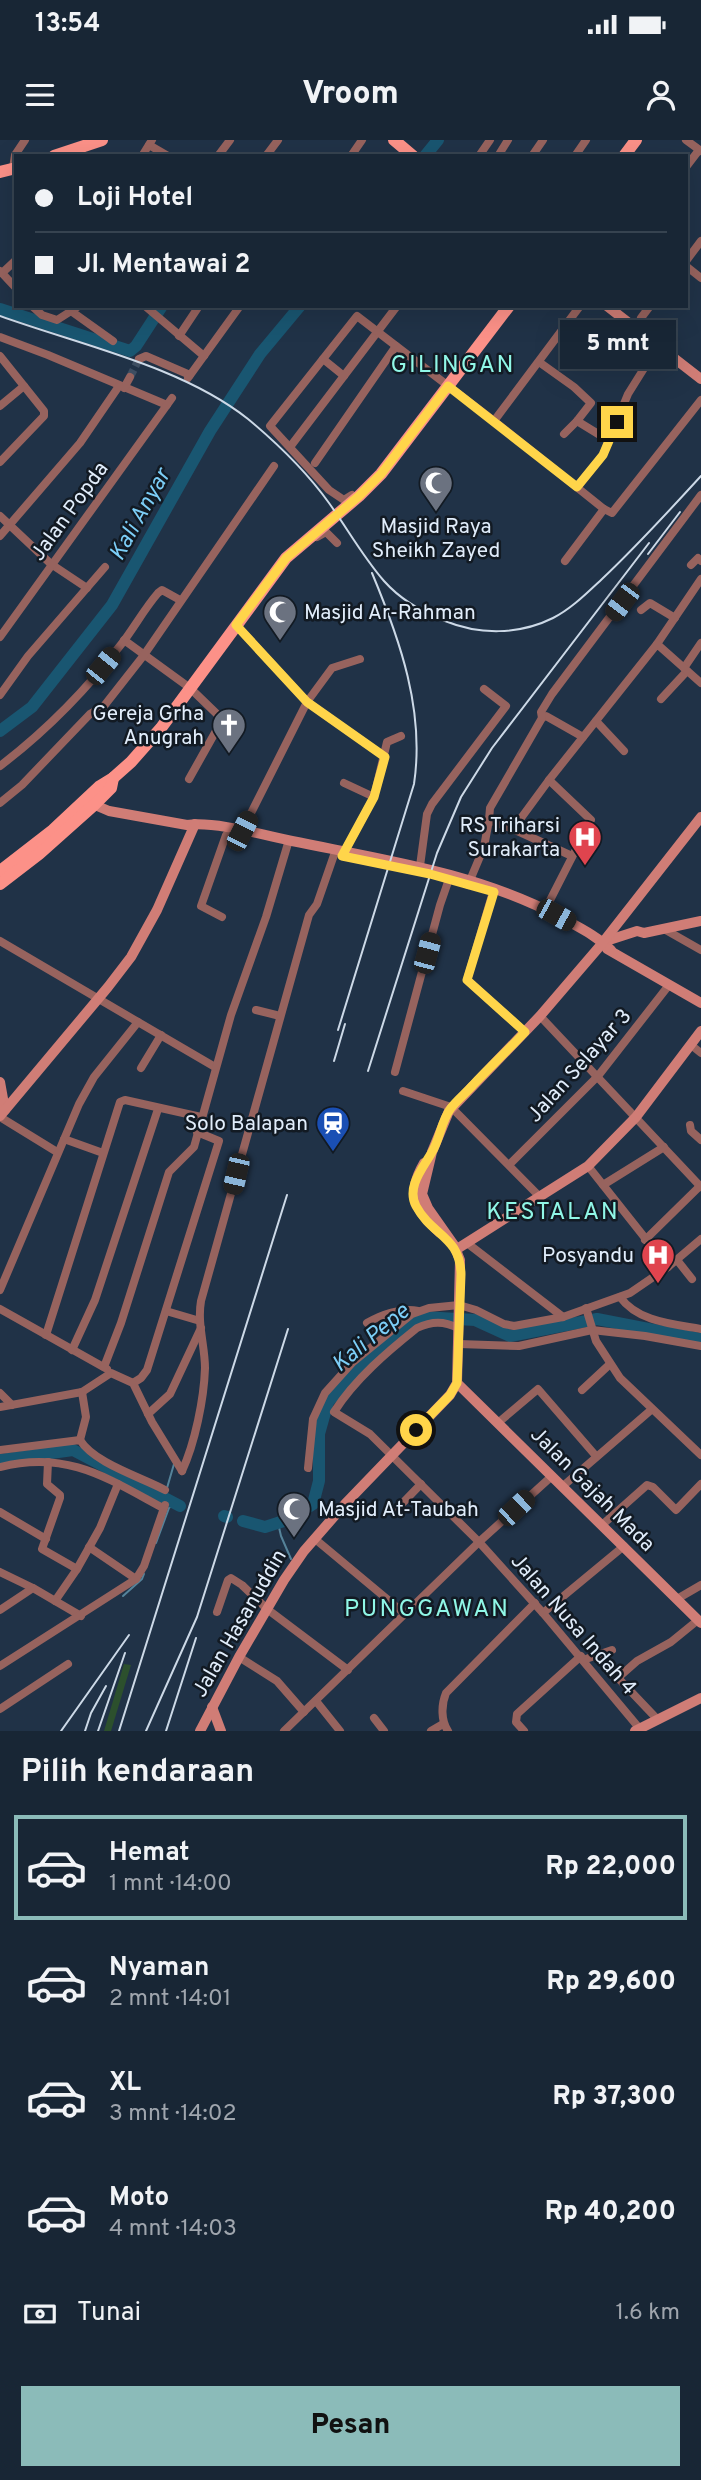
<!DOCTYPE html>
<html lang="id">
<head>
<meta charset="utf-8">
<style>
  body { margin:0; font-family:Overpass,sans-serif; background:#212e3d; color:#f1f3f6; height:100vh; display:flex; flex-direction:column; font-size:26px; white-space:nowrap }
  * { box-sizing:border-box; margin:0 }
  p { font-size:23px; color:#9fa5ad }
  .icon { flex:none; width:38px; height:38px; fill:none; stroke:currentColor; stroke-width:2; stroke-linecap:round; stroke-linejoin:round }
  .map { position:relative; height:1591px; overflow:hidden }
  .side { display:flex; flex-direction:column; background:#182635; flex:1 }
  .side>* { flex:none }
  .guide { position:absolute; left:14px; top:14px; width:674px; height:154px; border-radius:0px; box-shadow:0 7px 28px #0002,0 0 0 2px #364350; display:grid; align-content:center; height:154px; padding:0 21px; background:#182635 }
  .end { position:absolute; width:32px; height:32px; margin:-16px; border:9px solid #ffd54a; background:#111; box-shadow:0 0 0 4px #111 }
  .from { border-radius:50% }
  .bubble { position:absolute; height:49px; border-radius:0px; background:#182635; box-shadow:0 7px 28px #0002,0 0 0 2px #364350; font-size:23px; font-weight:800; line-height:49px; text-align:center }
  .car { position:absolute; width:21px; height:42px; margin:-21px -10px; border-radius:9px; box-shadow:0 0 5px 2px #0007; background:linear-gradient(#222 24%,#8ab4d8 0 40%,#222 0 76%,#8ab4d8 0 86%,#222 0) }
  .guide b { display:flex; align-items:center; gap:24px; height:66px; font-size:26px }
  .guide b+b { border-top:2px solid #364350 }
  .guide i { width:18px; height:18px; background:#f1f3f6 }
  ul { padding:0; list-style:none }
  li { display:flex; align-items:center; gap:21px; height:105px; margin:0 14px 10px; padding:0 7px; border:4px solid transparent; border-radius:0px }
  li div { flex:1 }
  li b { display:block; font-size:26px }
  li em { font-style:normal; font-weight:800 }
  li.active { border-color:#8bbbb9 }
  li>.icon { width:63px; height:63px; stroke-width:1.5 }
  h2 { padding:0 21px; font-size:32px; line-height:84px }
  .pay { display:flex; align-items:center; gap:18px; height:77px; padding:0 21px; font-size:26px }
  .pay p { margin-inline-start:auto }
  .action { display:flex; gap:14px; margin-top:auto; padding:14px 21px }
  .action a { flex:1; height:80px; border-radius:0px; background:#8bbbb9; color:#111; font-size:28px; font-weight:800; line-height:80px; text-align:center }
  .status { display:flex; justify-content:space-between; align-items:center; height:49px; padding:0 35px; background:#182635; direction:ltr }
  .status svg { height:19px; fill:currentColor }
  header { display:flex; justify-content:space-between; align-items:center; height:91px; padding:0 21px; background:#182635; font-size:32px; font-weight:800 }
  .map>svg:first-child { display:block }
</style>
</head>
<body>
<div class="status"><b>13:54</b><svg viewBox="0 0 49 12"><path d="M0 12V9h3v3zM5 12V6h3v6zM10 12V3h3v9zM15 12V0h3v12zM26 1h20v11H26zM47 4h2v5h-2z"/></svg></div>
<header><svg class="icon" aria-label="menu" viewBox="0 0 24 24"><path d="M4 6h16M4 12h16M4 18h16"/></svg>Vroom<svg class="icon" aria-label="person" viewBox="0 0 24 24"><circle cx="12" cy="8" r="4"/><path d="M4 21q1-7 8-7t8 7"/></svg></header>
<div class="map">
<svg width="701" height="1591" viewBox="0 0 701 1591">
  <rect width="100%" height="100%" fill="#203247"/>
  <path fill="#2c502d" d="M124 1524 131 1525 111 1591H104Z"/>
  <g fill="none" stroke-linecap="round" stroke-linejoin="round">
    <g stroke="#55839a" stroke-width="2">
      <path d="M167 1348 174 1324"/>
      <path d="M278 1383 281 1396 291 1419"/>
      <path d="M156 1403 169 1368 174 1364"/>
      <path d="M123 1456 142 1439 144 1434"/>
    </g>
    <g stroke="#195671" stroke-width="12">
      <path d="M425 16 438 0"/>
      <path d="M0 169 130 211 136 206 162 166"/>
      <path d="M0 591 32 567 112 465 210 291 260 214 300 166"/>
      <path d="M0 1320 73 1310 180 1366"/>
      <path d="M224 1376 227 1377"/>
      <path d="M243 1381 265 1387 290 1379 313 1364 319 1341V1294L328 1262 356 1232 423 1177 475 1180 510 1196 597 1179 701 1199"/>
    </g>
    <path stroke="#3d4e62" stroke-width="8" stroke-dasharray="8 4" stroke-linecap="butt" d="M130 237 139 219"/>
    <g stroke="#97635e" stroke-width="8">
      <path d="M686 0 701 11"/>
      <path d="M149 5 168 16"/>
      <path d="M142 16 152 0"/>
      <path d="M218 16 230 0"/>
      <path d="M266 16 278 0"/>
      <path d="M351 16 362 0"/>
      <path d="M479 16 490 0"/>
      <path d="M498 16 508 0"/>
      <path d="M532 16 543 0"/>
      <path d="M575 16 586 0"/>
      <path d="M686 27 699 10"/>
      <path d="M13 28 15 15 25 0"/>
      <path d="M686 121 701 101"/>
      <path d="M686 126 701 138"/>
      <path d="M0 131 16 148"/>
      <path d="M2 133 16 120"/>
      <path d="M32 166 42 175 57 180 79 166"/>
      <path d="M145 166 204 216"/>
      <path d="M71 171 113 201"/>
      <path d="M641 178 650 166"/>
      <path d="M179 196 199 166"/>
      <path d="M0 197 48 215 167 265"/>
      <path d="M0 216 44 271V276L0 322"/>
      <path d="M139 219 146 216 190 235"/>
      <path d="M323 219 344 236"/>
      <path d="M539 222 574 247 591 263 577 281 564 294"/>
      <path d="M188 238 240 166"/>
      <path d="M124 248 130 237"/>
      <path d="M0 266 24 246"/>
      <path d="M494 281 580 166"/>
      <path d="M577 281 608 300"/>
      <path d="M290 307 397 166"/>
      <path d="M315 323 396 206"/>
      <path d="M577 347 603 315 628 254 658 206"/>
      <path d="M352 355 344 360 329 350 270 286 357 176 494 281 604 369 612 373 701 260"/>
      <path d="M0 376 51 424 87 448"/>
      <path d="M0 396 80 303 119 246"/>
      <path d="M317 397 326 392 337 403"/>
      <path d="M565 421 604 369"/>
      <path d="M691 425 698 418 701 421"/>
      <path d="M641 470 650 463 675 478"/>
      <path d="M236 485 307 562 385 617"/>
      <path d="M0 497 172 258"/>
      <path d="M124 500 190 548 220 577 221 582 189 639"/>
      <path d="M657 504 701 439"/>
      <path d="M684 528 701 503"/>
      <path d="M0 555 28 516 105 427"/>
      <path d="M661 559 687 531"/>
      <path d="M542 578 546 576 583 597"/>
      <path d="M596 581 624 611"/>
      <path d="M0 626C46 591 88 548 123 502 135 486 145 468 158 453L162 450 180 460"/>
      <path d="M344 643 374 657"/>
      <path d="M0 663 22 645 90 574 104 566 144 515 274 326"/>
      <path d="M489 680 490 668 542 578 541 572 552 554 701 355"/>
      <path d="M513 689 572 716"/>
      <path d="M239 697 307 562 332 528 360 519"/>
      <path d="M342 716 374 657 387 602 401 596"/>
      <path d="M420 726 427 674 432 664 506 566 484 549"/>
      <path d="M468 745 484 707 489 680 513 689 549 640 657 504 701 543"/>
      <path d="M493 752 467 840 525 892"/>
      <path d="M543 774 591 680 549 640"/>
      <path d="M222 777 201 766 226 695"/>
      <path d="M664 789 701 810"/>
      <path d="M0 801 138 882"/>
      <path d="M256 870 280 876"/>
      <path d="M540 876 701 1047"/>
      <path d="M691 905 701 913"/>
      <path d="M141 928 161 895"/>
      <path d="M395 932 440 765 449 739"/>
      <path d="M403 951 451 967 540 1057"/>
      <path d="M0 977 57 1012"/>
      <path d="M690 985 691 991 701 1000"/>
      <path d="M64 999 103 1013"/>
      <path d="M510 1024 598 936 669 845"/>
      <path d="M588 1026 668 1127"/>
      <path d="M603 1045 664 1007"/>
      <path d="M645 1100 700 1046"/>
      <path d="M467 1103 563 1177"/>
      <path d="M677 1120 692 1139"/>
      <path d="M0 1150 79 964 94 937 138 882 215 927"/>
      <path d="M620 1157C638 1182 673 1184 701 1189"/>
      <path d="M586 1168 596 1201 620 1238 701 1315"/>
      <path d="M0 1169 107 1229"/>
      <path d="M166 1171 200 1181"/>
      <path d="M367 1183C380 1175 402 1167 418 1171"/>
      <path d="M458 1188C444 1181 432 1181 417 1188 387 1212 355 1239 334 1272L370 1294 479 1402 543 1473 640 1589"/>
      <path d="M46 1195 120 962 125 960 201 977"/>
      <path d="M459 1204 519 1206 592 1190 645 1196 701 1206"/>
      <path d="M72 1210 95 1160 158 969"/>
      <path d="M104 1227 121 1183 169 1032 194 1007 231 875 266 777 289 700"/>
      <path d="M133 1243 141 1238 147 1230 219 1001 197 992"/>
      <path d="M582 1250 610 1224"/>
      <path d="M0 1253 12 1265"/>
      <path d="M0 1267 82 1252 111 1233 133 1243 152 1282 182 1331"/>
      <path d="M148 1274 170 1254 201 1188"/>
      <path d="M499 1282 538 1249 596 1316"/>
      <path d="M80 1300 86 1277 82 1252"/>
      <path d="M0 1310 80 1300C94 1323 141 1337 165 1350"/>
      <path d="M48 1322 47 1344 60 1355V1358L42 1409 77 1429"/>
      <path d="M0 1327C67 1310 107 1338 163 1368"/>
      <path d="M308 1328 313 1279 325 1253 352 1223 412 1174 429 1168 459 1165 476 1170 504 1184 514 1186 563 1177 630 1153 668 1127 701 1099"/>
      <path d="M182 1331C195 1303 204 1259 205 1228 205 1206 197 1184 201 1161L309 775 317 764 334 715"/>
      <path d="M563 1346 651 1270"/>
      <path d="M395 1371 421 1344"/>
      <path d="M0 1372 46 1399"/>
      <path d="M602 1385 647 1345 653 1347 676 1370 701 1344"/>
      <path d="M315 1399 405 1474"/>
      <path d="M89 1407 136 1439"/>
      <path d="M0 1432 33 1448"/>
      <path d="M677 1459 701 1445"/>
      <path d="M55 1461 77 1429 100 1388 118 1344"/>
      <path d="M0 1470 33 1448 81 1476"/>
      <path d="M217 1472 228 1440 231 1438 242 1445 267 1469 348 1530"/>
      <path d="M543 1473 624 1406"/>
      <path d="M239 1517 277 1541 304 1572"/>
      <path d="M583 1520 612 1510"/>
      <path d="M0 1526 136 1439 144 1426 165 1365"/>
      <path d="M316 1561 340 1591"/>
      <path d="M0 1569 68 1524"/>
      <path d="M374 1578 384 1591"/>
      <path d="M658 1580 620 1540V1536L637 1521 671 1502 698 1480"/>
      <path d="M284 1591 479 1402 552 1336"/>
      <path d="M431 1591 443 1584"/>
      <path d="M448 1591C441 1581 441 1565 446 1553L535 1463"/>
      <path d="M524 1591 516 1582 517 1574 581 1516"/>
    </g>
    <g stroke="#d07d76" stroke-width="10">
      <path d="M607 166 701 239"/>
      <path d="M88 662 109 671 187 685C215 681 263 695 292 701 385 720 478 733 562 778 580 788 597 796 611 810"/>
      <path d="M603 802 637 791 644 793 701 781"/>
      <path d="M607 809 701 863"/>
      <path d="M0 942 5 970"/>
      <path d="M0 976 108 847 131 817 157 770 195 684"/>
      <path d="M424 1023C405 1056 415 1069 440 1093"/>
      <path d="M457 1109 588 1026 636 977 701 891"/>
      <path d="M457 1243 701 1483"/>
      <path d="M212 1567 221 1591"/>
      <path d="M200 1591 239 1517 284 1440 304 1411 345 1364 450 1255 457 1243 460 1120 454 1105 428 1068 422 1054 432 1012 449 971 540 876 600 806 701 677"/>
      <path d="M635 1591 701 1558"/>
    </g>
    <g stroke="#fc9188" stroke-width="12">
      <path d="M394 0 413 16"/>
      <path d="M54 16 102 0"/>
      <path d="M624 16 636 0"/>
      <path d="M0 32 16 28"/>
      <path d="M0 731 53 690 100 646 113 638 131 622 161 588 286 418 359 356 381 334 509 166"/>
      <path d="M0 744 39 714 94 665 111 648 113 638"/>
    </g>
    <g stroke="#ccd9e7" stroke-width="2">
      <path d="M0 176C80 205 181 226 248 279 278 304 306 331 329 363 347 388 363 417 384 441 400 459 422 472 445 481 479 495 519 495 553 478 571 469 587 453 602 439 637 406 669 371 701 336"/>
      <path d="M648 414 680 372"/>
      <path d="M338 890 414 644C425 571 400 500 372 433"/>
      <path d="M334 921 345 884"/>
      <path d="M368 931 437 713 461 657 492 608 649 403"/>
      <path d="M61 1591 129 1495"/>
      <path d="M85 1591 91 1573 106 1546"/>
      <path d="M98 1591 125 1513"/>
      <path d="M119 1591 287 1055"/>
      <path d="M146 1591 197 1477 288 1189"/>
      <path d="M166 1591 196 1498"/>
    </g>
  </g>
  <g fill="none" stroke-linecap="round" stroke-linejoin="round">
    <path stroke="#ffd54a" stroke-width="9" d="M416 1290 450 1255 457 1243 461 1134C460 1096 432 1096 416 1066 406 1047 423 1028 432 1012 440 999 441 981 451 968 457 960 466 953 473 945 490 927 508 910 525 892L467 840 494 752 430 734 342 716 374 657 385 617 307 562 236 485 286 418 359 356 381 334 448 246 577 347 603 315 617 282"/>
  </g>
  <defs>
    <g id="mosque-pin" transform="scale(1.75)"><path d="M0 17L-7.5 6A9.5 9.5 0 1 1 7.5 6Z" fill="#6b7280" stroke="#121a23"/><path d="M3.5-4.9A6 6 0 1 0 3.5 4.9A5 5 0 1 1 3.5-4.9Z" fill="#fff"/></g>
    <g id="church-pin" transform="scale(1.75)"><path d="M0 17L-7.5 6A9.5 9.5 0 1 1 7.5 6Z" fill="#6b7280" stroke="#121a23"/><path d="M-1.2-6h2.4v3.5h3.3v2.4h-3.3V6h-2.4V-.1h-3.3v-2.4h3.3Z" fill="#fff"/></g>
    <g id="hospital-pin" transform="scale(1.75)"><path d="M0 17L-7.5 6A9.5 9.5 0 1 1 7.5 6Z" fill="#e0444e" stroke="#121a23"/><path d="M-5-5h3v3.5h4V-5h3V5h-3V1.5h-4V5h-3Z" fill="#fff"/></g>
    <g id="station-pin" transform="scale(1.75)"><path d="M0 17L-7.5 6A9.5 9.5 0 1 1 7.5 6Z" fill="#1a4fb4" stroke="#121a23"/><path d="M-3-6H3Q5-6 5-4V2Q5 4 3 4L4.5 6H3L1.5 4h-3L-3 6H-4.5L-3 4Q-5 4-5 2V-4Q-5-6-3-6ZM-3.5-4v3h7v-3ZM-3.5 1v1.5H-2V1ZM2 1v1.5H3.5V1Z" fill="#fff"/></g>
  </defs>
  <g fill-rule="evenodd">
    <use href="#mosque-pin" x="436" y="343"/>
    <use href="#mosque-pin" x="280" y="472"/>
    <use href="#church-pin" x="229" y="585"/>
    <use href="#hospital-pin" x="585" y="697"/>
    <use href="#station-pin" x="333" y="983"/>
    <use href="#hospital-pin" x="658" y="1115"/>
    <use href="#mosque-pin" x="294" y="1369"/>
  </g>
  <g text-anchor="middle" stroke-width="5" stroke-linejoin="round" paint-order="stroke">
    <g font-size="21" fill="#e1edfb" stroke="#121a23">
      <text transform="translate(69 371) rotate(-54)" y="7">Jalan Popda</text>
      <text transform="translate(579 925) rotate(-48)" y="7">Jalan Selayar 3</text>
      <text transform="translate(593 1349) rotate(45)" y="7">Jalan Gajah Mada</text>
      <text transform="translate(239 1483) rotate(-60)" y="7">Jalan Hasanuddin</text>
      <text transform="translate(574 1484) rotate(49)" y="7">Jalan Nusa Indah 4</text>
    </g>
    <g font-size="21" fill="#e1edfb" stroke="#121a23" text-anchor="end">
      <text x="436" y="393" text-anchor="middle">Masjid Raya<tspan x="436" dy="24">Sheikh Zayed</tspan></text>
      <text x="304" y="479" text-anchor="start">Masjid Ar-Rahman</text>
      <text x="204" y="580">Gereja Grha<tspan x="204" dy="24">Anugrah</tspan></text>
      <text x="560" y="692">RS Triharsi<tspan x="560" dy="24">Surakarta</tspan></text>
      <text x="308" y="990">Solo Balapan</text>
      <text x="634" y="1122">Posyandu</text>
      <text x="318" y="1376" text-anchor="start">Masjid At-Taubah</text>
    </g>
    <g font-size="23" font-style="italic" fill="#7ccef7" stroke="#121a23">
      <text transform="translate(139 374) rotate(-61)" y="8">Kali Anyar</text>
      <text transform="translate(370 1197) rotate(-40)" y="8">Kali Pepe</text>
    </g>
    <g font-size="24" letter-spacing="2" fill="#90f7e7" stroke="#121a23">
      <text x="453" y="232">GILINGAN</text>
      <text x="553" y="1079">KESTALAN</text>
      <text x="427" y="1476">PUNGGAWAN</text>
    </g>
  </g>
</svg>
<i class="end from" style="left:416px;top:1290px"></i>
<i class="end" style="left:617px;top:282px"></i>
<div class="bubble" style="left:560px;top:180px;width:116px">5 mnt</div>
<i class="car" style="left:622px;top:462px;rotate:217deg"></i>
<i class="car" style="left:103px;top:526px;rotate:39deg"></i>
<i class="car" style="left:242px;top:691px;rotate:27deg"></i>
<i class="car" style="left:556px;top:775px;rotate:119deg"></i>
<i class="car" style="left:427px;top:813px;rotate:15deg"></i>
<i class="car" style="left:236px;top:1034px;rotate:193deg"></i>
<i class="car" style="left:516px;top:1368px;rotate:47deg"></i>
<div class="guide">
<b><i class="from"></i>Loji Hotel</b>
<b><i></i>Jl. Mentawai 2</b>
</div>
</div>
<section class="side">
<h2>Pilih kendaraan</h2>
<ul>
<li class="active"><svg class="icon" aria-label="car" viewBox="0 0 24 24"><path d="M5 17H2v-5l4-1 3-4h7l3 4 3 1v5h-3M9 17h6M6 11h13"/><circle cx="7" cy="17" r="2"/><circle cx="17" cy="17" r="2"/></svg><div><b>Hemat</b><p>1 mnt · 14:00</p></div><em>Rp 22,000</em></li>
<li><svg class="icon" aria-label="car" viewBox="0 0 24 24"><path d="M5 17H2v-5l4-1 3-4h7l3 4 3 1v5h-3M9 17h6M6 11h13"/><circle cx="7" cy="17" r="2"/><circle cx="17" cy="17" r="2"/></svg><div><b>Nyaman</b><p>2 mnt · 14:01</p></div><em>Rp 29,600</em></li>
<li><svg class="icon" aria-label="car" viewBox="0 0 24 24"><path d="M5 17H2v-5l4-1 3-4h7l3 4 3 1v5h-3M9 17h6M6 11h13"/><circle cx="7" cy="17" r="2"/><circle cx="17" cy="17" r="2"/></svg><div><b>XL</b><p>3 mnt · 14:02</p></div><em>Rp 37,300</em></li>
<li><svg class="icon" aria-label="car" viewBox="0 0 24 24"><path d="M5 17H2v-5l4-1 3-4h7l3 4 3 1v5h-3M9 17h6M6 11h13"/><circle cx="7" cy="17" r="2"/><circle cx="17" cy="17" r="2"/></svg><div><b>Moto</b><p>4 mnt · 14:03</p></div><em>Rp 40,200</em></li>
</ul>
<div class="pay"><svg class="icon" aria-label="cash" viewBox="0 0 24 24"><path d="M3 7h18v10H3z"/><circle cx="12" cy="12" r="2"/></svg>Tunai<p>1.6 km</p></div>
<div class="action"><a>Pesan</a></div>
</section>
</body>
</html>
